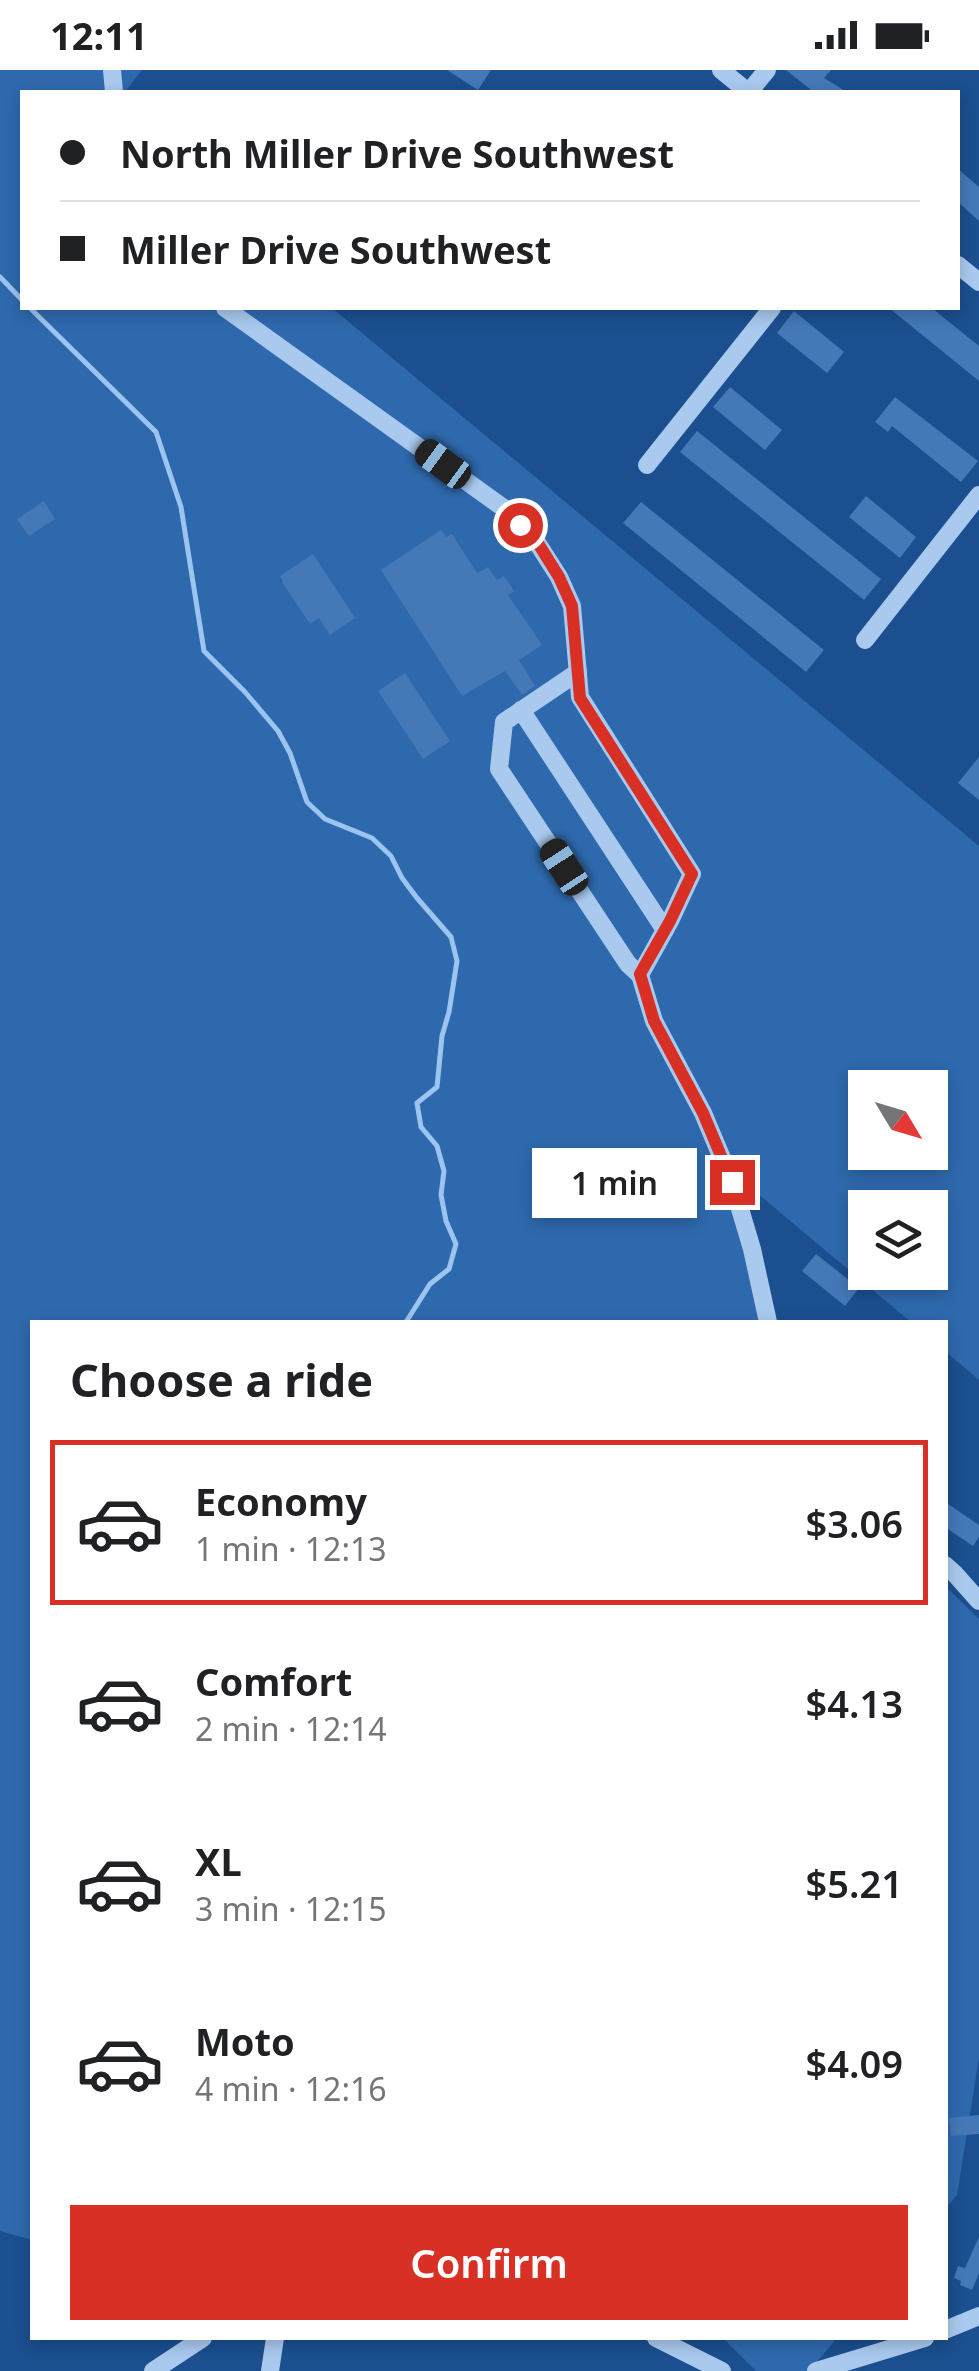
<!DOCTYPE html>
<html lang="en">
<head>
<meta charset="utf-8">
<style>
  body { margin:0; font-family:"Noto Sans",sans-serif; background:#f2f2f2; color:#202124; height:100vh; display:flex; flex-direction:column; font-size:38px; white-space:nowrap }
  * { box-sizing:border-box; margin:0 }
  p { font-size:32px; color:#757577 }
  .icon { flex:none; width:55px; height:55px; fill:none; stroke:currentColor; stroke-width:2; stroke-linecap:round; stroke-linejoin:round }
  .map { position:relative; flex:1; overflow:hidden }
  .panel { position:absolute; left:30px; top:1250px; width:918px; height:1020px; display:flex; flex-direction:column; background:#fff; border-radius:0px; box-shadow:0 5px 15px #0003 }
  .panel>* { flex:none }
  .guide { position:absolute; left:20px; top:20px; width:940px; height:220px; border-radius:0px; box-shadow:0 5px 15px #0003; display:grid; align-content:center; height:220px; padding:0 40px; background:#fff }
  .needle { width:65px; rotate:128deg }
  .controls { position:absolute; left:848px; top:1000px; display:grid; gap:20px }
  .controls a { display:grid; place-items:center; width:100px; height:100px; border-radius:0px; background:#fff; box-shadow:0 5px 15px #0003; font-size:50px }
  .end { position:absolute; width:45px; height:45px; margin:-22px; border:12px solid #d93025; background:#fff; box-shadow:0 0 0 5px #fff }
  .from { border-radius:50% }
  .bubble { position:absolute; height:70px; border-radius:0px; background:#fff; box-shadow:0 5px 15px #0003; font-size:32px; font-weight:600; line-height:70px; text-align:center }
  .car { position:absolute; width:30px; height:60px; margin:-30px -15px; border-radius:12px; box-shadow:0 0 8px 2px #0007; background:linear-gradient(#222 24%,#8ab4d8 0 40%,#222 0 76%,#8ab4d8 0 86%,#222 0) }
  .guide b { display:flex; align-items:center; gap:35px; height:95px; font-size:38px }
  .guide b+b { border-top:2px solid #e0e0e0 }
  .guide i { width:25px; height:25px; background:#202124 }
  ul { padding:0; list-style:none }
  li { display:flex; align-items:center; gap:30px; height:165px; margin:0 20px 15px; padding:0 20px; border:5px solid transparent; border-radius:0px }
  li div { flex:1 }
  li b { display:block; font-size:38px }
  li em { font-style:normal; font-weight:600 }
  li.current { border-color:#d93025 }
  li>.icon { width:90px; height:90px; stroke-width:1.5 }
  h2 { padding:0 40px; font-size:45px; line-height:120px }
  .primary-button { display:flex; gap:20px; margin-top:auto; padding:20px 40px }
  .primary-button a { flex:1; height:115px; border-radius:0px; background:#d93025; color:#fff; font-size:40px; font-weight:600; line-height:115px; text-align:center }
  .status { display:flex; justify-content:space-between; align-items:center; height:70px; padding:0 50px; background:#fff; direction:ltr }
  .status svg { height:28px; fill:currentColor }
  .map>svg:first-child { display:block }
</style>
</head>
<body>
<div class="status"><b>12:11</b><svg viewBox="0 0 49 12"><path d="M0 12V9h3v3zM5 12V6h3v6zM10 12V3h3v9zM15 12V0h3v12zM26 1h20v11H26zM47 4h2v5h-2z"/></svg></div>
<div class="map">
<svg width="979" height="2301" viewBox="0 0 979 2301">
  <rect width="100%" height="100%" fill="#1b4f8f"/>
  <g fill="#2e69ad" fill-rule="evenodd">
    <path d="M0 0H142L125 22H22V238H332L979 776V1310L945 1281V1252H911L727 1098 761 1252H32V2170L0 2161ZM865 1018H930V1082H865ZM865 1138H930V1202H865Z"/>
    <path d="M945 1516 979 1549V1988L957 2125 945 2139Z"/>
    <path d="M723 2268H837L809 2301H756Z"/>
  </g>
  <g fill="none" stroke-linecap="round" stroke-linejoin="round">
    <g stroke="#9cc4f0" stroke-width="5">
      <path d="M0 207 22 230"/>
      <path d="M30 238 156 362 181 437 204 581 245 622 278 661 290 683 307 732 325 749 372 768 391 786 402 808 417 828 451 867 457 891 449 942 442 966 437 1017 417 1033 421 1057 437 1076 444 1101 441 1125 446 1151 456 1174 449 1199 430 1214 406 1252"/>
    </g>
  </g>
  <g fill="#4478b7">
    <path d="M447 0H491L478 20Z"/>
    <path d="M786 0H831L824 8 847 22H810V19Z"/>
    <path d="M958 99 979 117V151L958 132Z"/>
    <path d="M889 238H932L949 252 979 276V311Z"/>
    <path d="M794 241 844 282 827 303 777 263Z"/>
    <path d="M730 317 782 360 765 380 713 337Z"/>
    <path d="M895 327 978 391 961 412 892 356 888 362 875 352Z"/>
    <path d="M697 361 881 509 864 530 680 382Z"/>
    <path d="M866 426 916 467 900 488 849 447Z"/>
    <path d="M44 431 55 449 29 466 17 449Z"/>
    <path d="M641 432 824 580 806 602 623 453Z"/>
    <path d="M441 460 446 467 452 464 477 503 488 497 497 510 504 506 514 521 508 525 542 575 519 590 535 616 522 625 505 601 462 626 381 500Z"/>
    <path d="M313 484 355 548 330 565 319 548 310 554 282 512 283 511 280 506Z"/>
    <path d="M405 603 450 671 423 689 378 621Z"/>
    <path d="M979 687V730L958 713Z"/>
    <path d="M816 1184 859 1218 845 1236 802 1201Z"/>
    <path d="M945 1432 979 1455V1467L973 1476 945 1457Z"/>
    <path d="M979 2045V2064L951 2066 949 2048Z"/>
    <path d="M979 2167V2203L972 2220 960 2215 961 2211 954 2208 958 2196 965 2198Z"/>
  </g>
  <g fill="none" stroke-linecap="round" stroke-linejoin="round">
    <g stroke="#a9c9ee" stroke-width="18">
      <path d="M112 0 114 22"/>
      <path d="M721 0 748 22"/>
      <path d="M749 22 767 0"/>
      <path d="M958 195 979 212"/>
      <path d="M225 238 505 439 536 471 559 507 572 536 580 627 692 804 670 851 640 905 654 951 703 1043 732 1112 752 1179 768 1252"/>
      <path d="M647 395 772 238"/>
      <path d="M865 570 979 425"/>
      <path d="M578 602 504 652 499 699 628 894 640 905"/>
      <path d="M521 640 665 860"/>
      <path d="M945 1495 955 1504 979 1531"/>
      <path d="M945 2260 979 2246"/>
      <path d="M656 2268 722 2301"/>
      <path d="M153 2301 203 2268"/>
      <path d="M270 2301 275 2268"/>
      <path d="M816 2301 925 2268"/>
    </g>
  </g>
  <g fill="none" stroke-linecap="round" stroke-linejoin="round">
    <path stroke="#d93025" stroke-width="12" d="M520 455 536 470 559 507 572 536 580 628 692 804 670 851 640 904 654 951 703 1043 732 1112"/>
  </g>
</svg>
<div class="controls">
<a><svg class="needle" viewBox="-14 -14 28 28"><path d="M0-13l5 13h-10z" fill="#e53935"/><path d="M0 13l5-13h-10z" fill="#757577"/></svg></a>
<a><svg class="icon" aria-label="layers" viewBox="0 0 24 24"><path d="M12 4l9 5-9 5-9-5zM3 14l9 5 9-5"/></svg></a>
</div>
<i class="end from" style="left:520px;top:455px"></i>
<i class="end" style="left:732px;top:1112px"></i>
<div class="bubble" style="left:532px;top:1078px;width:165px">1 min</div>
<i class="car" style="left:443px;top:394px;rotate:306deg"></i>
<i class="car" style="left:564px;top:797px;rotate:327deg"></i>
<div class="guide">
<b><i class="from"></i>North Miller Drive Southwest</b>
<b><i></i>Miller Drive Southwest</b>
</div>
<section class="panel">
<h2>Choose a ride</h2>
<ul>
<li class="current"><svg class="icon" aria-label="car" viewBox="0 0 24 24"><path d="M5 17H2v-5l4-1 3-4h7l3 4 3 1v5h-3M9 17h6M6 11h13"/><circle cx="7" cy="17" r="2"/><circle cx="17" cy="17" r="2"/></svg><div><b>Economy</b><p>1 min · 12:13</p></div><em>$3.06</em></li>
<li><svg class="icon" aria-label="car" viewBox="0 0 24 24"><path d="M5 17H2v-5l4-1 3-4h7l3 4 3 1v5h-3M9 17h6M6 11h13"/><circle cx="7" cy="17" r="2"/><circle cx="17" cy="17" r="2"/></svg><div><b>Comfort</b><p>2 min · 12:14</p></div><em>$4.13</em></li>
<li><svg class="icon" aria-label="car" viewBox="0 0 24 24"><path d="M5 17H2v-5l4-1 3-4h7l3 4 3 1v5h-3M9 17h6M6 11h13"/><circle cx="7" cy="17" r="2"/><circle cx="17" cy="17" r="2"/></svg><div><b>XL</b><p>3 min · 12:15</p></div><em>$5.21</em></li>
<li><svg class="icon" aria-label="car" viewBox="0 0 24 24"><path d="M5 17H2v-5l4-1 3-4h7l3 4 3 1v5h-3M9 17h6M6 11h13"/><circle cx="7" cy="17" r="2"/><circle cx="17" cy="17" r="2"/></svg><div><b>Moto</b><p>4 min · 12:16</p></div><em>$4.09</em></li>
</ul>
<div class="primary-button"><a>Confirm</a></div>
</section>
</div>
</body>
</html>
